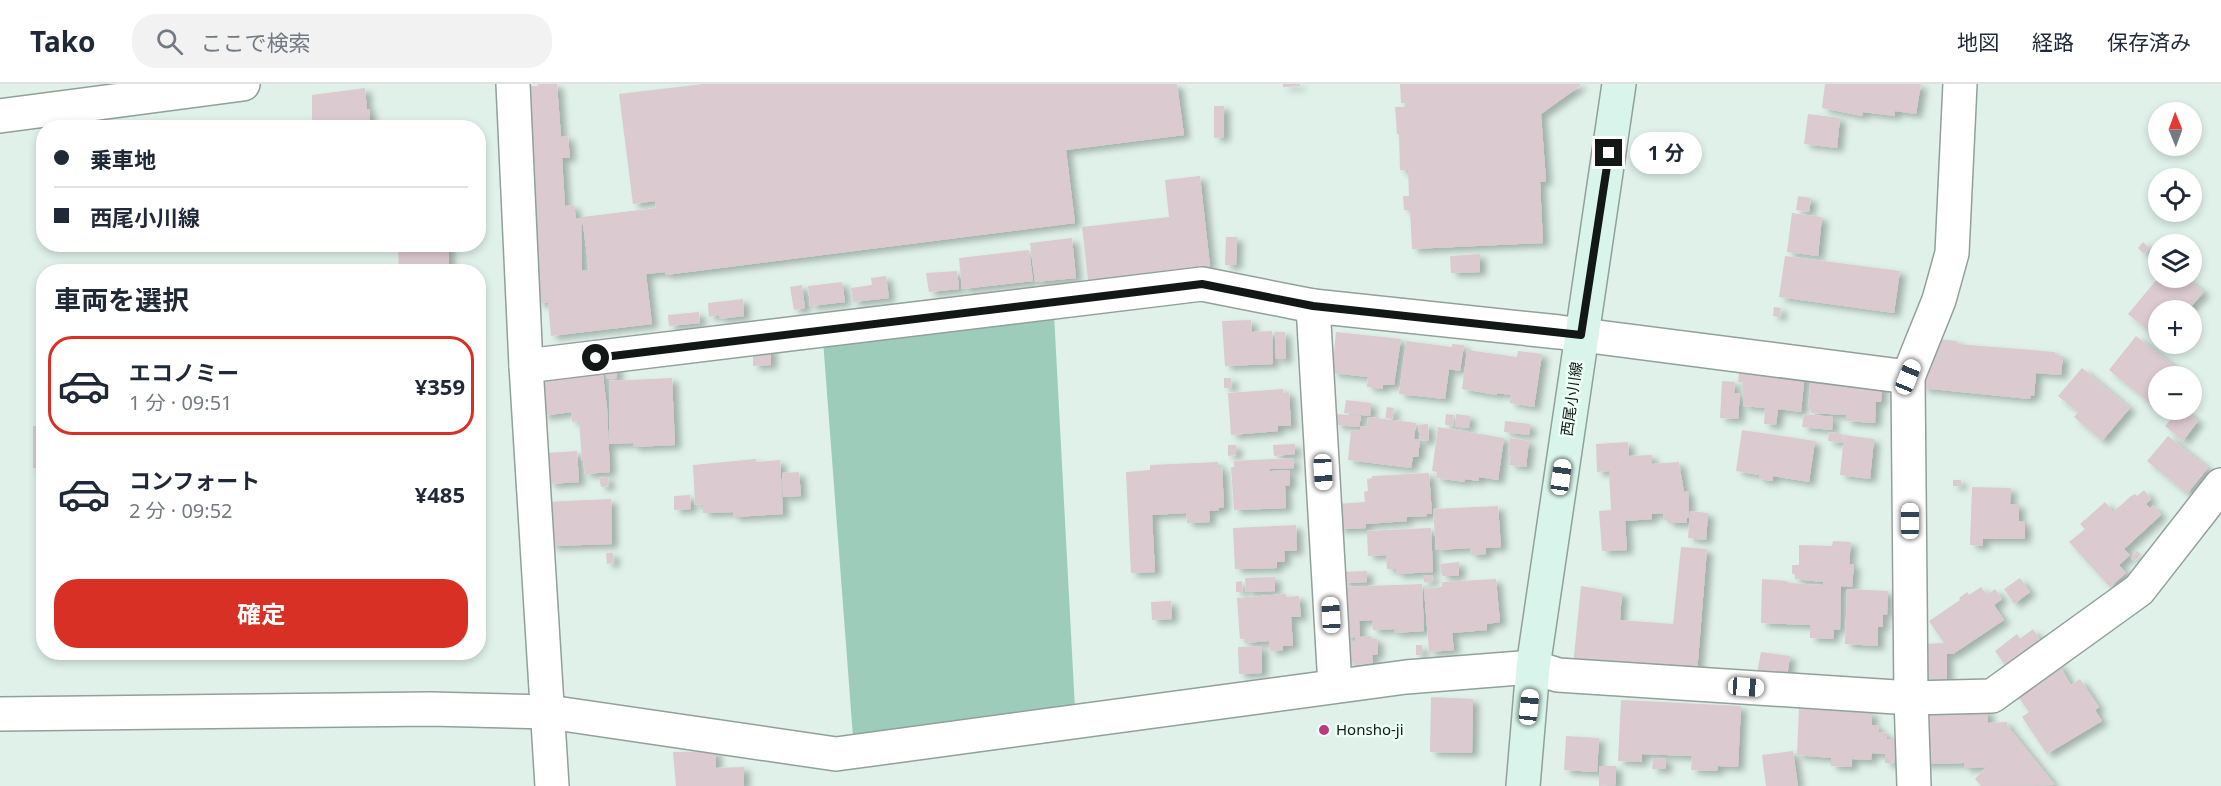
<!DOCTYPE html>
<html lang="ja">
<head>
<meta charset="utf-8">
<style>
  body { margin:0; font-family:"Noto Sans","Noto Sans JP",sans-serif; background:#f2f2f3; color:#1f2937; height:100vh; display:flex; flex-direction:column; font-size:22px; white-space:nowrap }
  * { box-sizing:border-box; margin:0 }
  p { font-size:20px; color:#747a83 }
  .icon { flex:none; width:33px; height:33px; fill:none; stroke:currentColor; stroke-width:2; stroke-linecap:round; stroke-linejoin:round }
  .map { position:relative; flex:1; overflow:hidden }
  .side { position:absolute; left:36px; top:180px; width:450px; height:396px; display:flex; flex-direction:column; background:#fff; border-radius:24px; box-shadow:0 3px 9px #0003 }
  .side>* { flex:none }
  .hud { position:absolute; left:36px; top:36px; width:450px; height:132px; border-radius:24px; box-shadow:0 3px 9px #0003; display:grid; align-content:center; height:132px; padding:0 18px; background:#fff }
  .needle { width:39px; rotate:359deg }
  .fabs { position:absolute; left:2148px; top:18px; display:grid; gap:12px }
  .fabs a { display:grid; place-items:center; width:54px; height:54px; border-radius:50%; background:#fff; box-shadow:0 3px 9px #0003; font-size:30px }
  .end { position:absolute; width:27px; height:27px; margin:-14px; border:8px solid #121815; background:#fff; box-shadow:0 0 0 3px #fff }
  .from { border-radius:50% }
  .bubble { position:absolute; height:42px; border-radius:21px; background:#fff; box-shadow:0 3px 9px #0003; font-size:20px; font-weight:700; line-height:42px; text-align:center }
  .car { position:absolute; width:18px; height:36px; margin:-18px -9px; border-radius:8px; box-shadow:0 0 4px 2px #0007; background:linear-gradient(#fff 24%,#345 0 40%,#fff 0 76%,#345 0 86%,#fff 0) }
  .hud b { display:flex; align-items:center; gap:21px; height:57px; font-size:22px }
  .hud b+b { border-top:2px solid #e0e1e3 }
  .hud i { width:15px; height:15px; background:#1f2937 }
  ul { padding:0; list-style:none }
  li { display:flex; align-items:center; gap:18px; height:99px; margin:0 12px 9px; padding:0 6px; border:3px solid transparent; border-radius:24px }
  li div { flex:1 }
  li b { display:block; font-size:22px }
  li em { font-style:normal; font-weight:700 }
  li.on { border-color:#d93025 }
  li>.icon { width:54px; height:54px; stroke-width:1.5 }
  h2 { padding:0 18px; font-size:27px; line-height:72px }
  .primary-button { display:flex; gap:12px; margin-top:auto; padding:12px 18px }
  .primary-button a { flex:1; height:69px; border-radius:24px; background:#d93025; color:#fff; font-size:24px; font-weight:700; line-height:69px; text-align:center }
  header { display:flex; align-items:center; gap:36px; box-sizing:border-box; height:84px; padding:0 30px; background:#fff; border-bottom:2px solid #e0e1e3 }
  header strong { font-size:28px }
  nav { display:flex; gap:33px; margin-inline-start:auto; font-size:21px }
  .search { width:420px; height:54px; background:#f2f2f3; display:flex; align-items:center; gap:15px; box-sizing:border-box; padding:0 21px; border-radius:24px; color:#747a83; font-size:22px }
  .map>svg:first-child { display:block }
</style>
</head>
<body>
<header>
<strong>Tako</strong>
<div class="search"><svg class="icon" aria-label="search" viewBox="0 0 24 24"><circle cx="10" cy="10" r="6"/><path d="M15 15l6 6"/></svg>ここで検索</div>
<nav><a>地図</a><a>経路</a><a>保存済み</a></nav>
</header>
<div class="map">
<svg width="2221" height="702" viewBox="0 0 2221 702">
  <defs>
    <filter id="shadow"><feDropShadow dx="6" dy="4" stdDeviation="3" flood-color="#0004"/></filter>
  </defs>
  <rect width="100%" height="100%" fill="#dff1e9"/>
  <path fill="#9eccba" d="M1054 230 1075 625 853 653 823 256Z"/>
  <g fill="#dccad1" filter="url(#shadow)">
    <path d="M538 0H557L561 53 568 52 570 74H562L565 122 574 121 576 135 581 134 582 187 589 186 582 133 656 124 655 117 633 120 619 10 703 0H1177L1184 51 1066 66 1075 139 665 191V188L646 190 652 240 551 252 548 219H538L526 2H538Z"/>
    <path d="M1283 0H1300V2L1283 3Z"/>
    <path d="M1400 0H1580V2L1541 30 1546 97 1540 98 1543 159 1412 165 1410 126H1404L1403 112H1409L1408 86H1400L1399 50H1397L1395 23H1405V19H1401Z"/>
    <path d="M1825 0H1921L1916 30 1895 27V32L1863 28 1862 32 1822 24Z"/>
    <path d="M365 4 367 25H370V44H312V11Z"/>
    <path d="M1214 22H1224V53L1214 54Z"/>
    <path d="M1808 30 1840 34 1837 64 1804 60Z"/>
    <path d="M1200 92 1210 182 1088 196 1082 143 1169 133 1165 96Z"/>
    <path d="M1798 112 1811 114 1809 128 1796 126Z"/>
    <path d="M1792 129 1822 133 1818 172 1787 168Z"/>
    <path d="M1226 153H1237L1236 181H1225Z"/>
    <path d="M1072 154 1076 194 1035 198 1030 159Z"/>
    <path d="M2143 158 2149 164 2144 170 2138 164Z"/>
    <path d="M398 160H449V181L437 182V184L399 187Z"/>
    <path d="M1029 166 1033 197 962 205 959 174Z"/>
    <path d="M1480 170V188L1451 189 1450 172Z"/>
    <path d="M1785 172 1900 187 1894 229 1779 213Z"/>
    <path d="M957 187 959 205 929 208 926 189Z"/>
    <path d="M886 192 889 214 853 218 851 204 872 201 871 194Z"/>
    <path d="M2158 194H2186L2204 208 2188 226H2158V255L2128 230Z"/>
    <path d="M842 198 845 218 810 222 808 202Z"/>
    <path d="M802 201 805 224 794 226 790 203Z"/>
    <path d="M743 215 744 232 719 235V231L709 233 708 219Z"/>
    <path d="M1774 223 1781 224 1780 233 1773 232Z"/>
    <path d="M699 228 700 239 669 242 668 231Z"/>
    <path d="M1251 236 1252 248 1272 247 1273 280 1225 282 1222 237Z"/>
    <path d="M1275 248H1285L1286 275H1276Z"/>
    <path d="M1336 248 1401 255 1394 301H1383V305L1367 303 1368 293 1332 289Z"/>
    <path d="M2136 252 2187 292H2158V326L2109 286Z"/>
    <path d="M1936 255 1957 257V260L2055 268V271L2063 272 2061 291 2036 289 2034 312 2031 311 2030 315 1921 304Z"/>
    <path d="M1406 257 1452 263V260L1464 261 1460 287 1449 285 1445 315 1399 310Z"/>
    <path d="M771 263V281L753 282V264Z"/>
    <path d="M1467 266 1517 273 1518 267 1542 270 1534 323 1510 319 1511 311 1497 309V311L1462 305Z"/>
    <path d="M617 281V294L607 295 606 282Z"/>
    <path d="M1740 282 1805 289 1801 328 1778 325 1776 341 1764 340 1765 324 1743 322V298H1738Z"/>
    <path d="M602 284 607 324 610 388 585 390 583 377H582L579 337 572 338 571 328 543 332 539 293Z"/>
    <path d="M2082 284 2130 324 2102 357 2074 333 2078 328 2058 312Z"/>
    <path d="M1811 292 1882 297 1881 318H1876L1875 339 1846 337 1847 331 1811 329 1810 324H1808Z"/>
    <path d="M672 294 675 361 633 363V359L609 360V297Z"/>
    <path d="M1224 294H1231L1232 304H1224Z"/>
    <path d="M1722 297 1735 298 1734 309H1740L1738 335 1720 334Z"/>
    <path d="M1283 305V309L1289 308 1291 342H1278V347L1231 351 1228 309Z"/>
    <path d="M1346 316 1371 319 1370 332 1344 329Z"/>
    <path d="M1387 323 1394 324 1392 335 1385 334Z"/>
    <path d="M2179 326H2184L2198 337 2183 357 2165 342Z"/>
    <path d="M1337 330 1361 332 1359 343 1336 341Z"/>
    <path d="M1446 330 1454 331 1453 342 1445 341Z"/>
    <path d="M1456 330 1470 332 1469 344 1455 342Z"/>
    <path d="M1804 330 1833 333 1832 346 1802 343Z"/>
    <path d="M1368 333 1416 339 1414 355 1420 356 1418 373H1413L1411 384 1348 376 1351 346 1360 347V342L1367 343Z"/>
    <path d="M1505 337 1530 340 1529 351 1504 348Z"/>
    <path d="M1428 340 1429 356 1420 357 1418 341Z"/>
    <rect x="33" y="342" width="11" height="42"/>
    <path d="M1438 343 1504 354 1498 396 1479 393V397L1465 395V398L1436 394 1437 388 1432 387Z"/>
    <path d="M1742 346 1815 357 1809 398 1773 392V397L1759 395V391L1736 387Z"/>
    <path d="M1829 348 1843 350 1842 359 1828 357Z"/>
    <path d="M1844 351 1874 355 1870 395 1840 391Z"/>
    <path d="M2168 352 2208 384 2187 410 2147 377Z"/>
    <path d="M1510 354 1529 357 1526 383 1509 381 1511 373 1508 372Z"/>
    <path d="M1628 358 1629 372 1652 371V380L1679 378 1684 408 1688 407 1689 433 1687 434V439H1668V434H1663V429L1652 430V435L1625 437 1627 466 1602 467 1599 427 1611 426 1609 387 1597 388 1596 360Z"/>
    <path d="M1295 360V370L1274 372 1273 361Z"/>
    <path d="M1228 361H1236V371L1228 372Z"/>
    <path d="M577 367 579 398 549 400 547 369Z"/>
    <path d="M1293 374 1294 384 1270 385V387L1290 386V401L1285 402 1286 424 1234 426 1231 383H1234V377Z"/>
    <path d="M756 375V378L780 376 783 430 733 433V428L703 429V420L695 421 693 381Z"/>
    <path d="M1218 378V384L1222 383 1224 423 1219 424V426L1209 427 1210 438 1187 439 1186 429 1152 431 1155 488 1131 489 1126 388 1150 386V381Z"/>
    <path d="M799 388 801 412 783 413 782 389Z"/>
    <path d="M1429 389 1432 430H1427V432L1407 433V437L1366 440V444L1338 445 1337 420 1365 418 1364 408 1368 407 1367 395 1372 394V392Z"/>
    <path d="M608 393 609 402 601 403 599 394Z"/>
    <rect x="1953" y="396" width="8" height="6"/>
    <path d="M1972 403 2011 404 2010 420H2019V437L2025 438V455H1983V462L1970 461Z"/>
    <path d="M2144 406 2151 415 2146 420 2150 424 2153 421 2161 431 2124 465 2130 471 2119 481 2126 489 2110 503 2069 458 2085 445 2080 440 2105 418 2113 428 2131 412 2135 410 2137 412Z"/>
    <path d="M690 411 691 425 674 426V412Z"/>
    <path d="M611 415 612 460 551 462 545 418Z"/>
    <path d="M1498 422 1501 463 1486 464V470L1471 471 1470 464 1436 466 1433 425Z"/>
    <path d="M1690 427 1708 429 1706 456 1688 454Z"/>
    <path d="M1296 441 1297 467H1284L1285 478H1277V484L1235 485 1233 444Z"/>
    <path d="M1431 444 1433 488 1397 490 1396 485H1387L1386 471 1368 472 1367 447Z"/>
    <path d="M1833 457 1851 458 1849 480H1854L1852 503 1841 502 1840 546 1834 545 1833 555 1810 554V541L1761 539 1762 495 1787 497 1788 499 1823 501V498L1795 495V490H1792V481H1799V461L1832 462Z"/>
    <path d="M1681 463 1707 465 1697 589 1573 582 1581 502 1622 509 1620 536 1673 540Z"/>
    <path d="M2137 467 2141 470 2135 477 2131 474Z"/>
    <path d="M606 469H613L614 479 607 480Z"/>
    <path d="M1459 478V492H1442L1440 480Z"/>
    <path d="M1367 487V498L1342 499V488Z"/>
    <path d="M1432 491 1433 498H1424L1423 492Z"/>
    <path d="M1275 493V507L1246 508 1245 494Z"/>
    <path d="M2020 494 2030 508 2014 520 2004 505Z"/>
    <path d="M1496 495 1500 538 1487 540V546L1452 549 1454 566 1429 568 1424 505 1442 503V498Z"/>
    <path d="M1242 497 1243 508H1236V498Z"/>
    <path d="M1422 500 1424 547 1394 549V545L1373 546 1372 536 1359 537 1360 553 1371 552 1372 555H1377L1378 570 1372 571 1373 579 1357 581 1346 574 1345 558H1355V553L1344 554 1341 503Z"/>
    <path d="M1981 503 1987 511 1995 505 2002 515 1994 521 2004 536 1953 570H1947V598L1923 599 1922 560 1944 559 1929 537 1960 516 1959 514 1967 508 1969 511Z"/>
    <path d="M1847 505 1888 507 1887 531 1883 530V543H1878V562L1845 560Z"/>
    <path d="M1286 510V513L1299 512 1301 533H1291L1293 562H1283V566L1270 567 1269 557 1245 559V555H1240L1237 514Z"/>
    <path d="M1171 517 1172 535 1152 536 1151 518Z"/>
    <path d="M2033 545 2040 556 2027 566 2029 568 2007 584 1995 567 2017 550 2020 555Z"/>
    <rect x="1416" y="561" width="6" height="10"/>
    <path d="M1262 562V589L1239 590 1238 563Z"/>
    <path d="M1761 568 1790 572 1787 593 1757 589Z"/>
    <path d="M2058 578 2071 601 2080 595 2099 623 2095 626 2102 637 2047 670 2022 633 2029 628 2014 607Z"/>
    <path d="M1431 613 1473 615 1472 669 1430 668Z"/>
    <path d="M1621 616 1741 622 1738 683 1718 682 1717 687 1691 686 1692 672 1642 670V678L1618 677Z"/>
    <path d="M1799 623 1872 628V641L1879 642 1878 648 1887 649V655H1895L1894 680 1885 679V670L1872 669 1871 676 1852 675V683L1831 682V674L1797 671Z"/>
    <path d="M1923 626H1988V639L2007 638V641L2055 701 1981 702 1975 695 1986 683 1964 684V679L1923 680Z"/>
    <path d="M1566 652 1599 654 1597 688 1564 686Z"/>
    <path d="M716 667V684L744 683V702H676L673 668Z"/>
    <path d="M1793 667 1798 702H1766L1762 671Z"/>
    <path d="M1653 674 1666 675V685H1652Z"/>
    <path d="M1599 682H1616V701L1599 702Z"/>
  </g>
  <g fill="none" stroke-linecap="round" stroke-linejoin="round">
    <g stroke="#90a199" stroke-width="36">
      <g id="street">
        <path d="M513 0 526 282 552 702"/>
        <path d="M0 32 243 0"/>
        <path d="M526 282 1202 200 1313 222"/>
        <path d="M1335 602 1313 222 1559 248 1908 293"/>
        <path d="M0 630 431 625 549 628 836 670 1406 593 1533 583 1558 591 1911 614 1992 612 2139 506 2221 401"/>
        <path d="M1914 702 1911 614 1908 293 1939 216 1952 169 1960 0"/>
      </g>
    </g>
    <g stroke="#90a199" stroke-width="36">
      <path id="secondary" d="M1523 702 1533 583 1619 0"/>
    </g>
    <use href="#street" stroke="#fff" stroke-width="33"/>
    <use href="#secondary" stroke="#d9f5eb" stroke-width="33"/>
  </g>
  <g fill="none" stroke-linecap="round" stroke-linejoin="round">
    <path stroke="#121815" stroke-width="8" d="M596 274 1202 200 1313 222 1581 251 1609 69"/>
  </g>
  <circle fill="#bc387f" stroke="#ecfff7" stroke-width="2" cx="1324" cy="646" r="6"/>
  <g text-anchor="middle" stroke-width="5" stroke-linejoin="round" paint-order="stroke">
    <g font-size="15" fill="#121815" stroke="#ecfff7">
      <text transform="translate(1572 315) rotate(-82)" y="5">西尾小川線</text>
    </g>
    <g font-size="15" fill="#121815" stroke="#ecfff7" text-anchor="start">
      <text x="1336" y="651">Honsho-ji</text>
    </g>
  </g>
</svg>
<div class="fabs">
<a><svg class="needle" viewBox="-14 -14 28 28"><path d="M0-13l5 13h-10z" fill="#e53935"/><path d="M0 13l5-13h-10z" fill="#747a83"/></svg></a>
<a><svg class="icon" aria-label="locate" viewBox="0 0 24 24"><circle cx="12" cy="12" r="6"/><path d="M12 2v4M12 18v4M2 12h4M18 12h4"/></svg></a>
<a><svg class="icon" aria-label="layers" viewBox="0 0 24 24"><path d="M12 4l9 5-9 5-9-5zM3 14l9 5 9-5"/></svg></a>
<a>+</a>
<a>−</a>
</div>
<i class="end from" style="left:596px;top:274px"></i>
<i class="end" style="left:1609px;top:69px"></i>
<div class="bubble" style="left:1630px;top:48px;width:72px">1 分</div>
<i class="car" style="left:1908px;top:293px;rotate:22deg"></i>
<i class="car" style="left:1323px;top:388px;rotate:177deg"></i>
<i class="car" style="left:1561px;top:393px;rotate:8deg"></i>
<i class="car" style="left:1910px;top:437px;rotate:0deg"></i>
<i class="car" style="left:1331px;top:531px;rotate:357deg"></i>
<i class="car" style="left:1746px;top:603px;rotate:94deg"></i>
<i class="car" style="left:1529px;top:623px;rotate:6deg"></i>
<div class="hud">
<b><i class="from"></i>乗車地</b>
<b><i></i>西尾小川線</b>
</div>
<section class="side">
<h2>車両を選択</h2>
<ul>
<li class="on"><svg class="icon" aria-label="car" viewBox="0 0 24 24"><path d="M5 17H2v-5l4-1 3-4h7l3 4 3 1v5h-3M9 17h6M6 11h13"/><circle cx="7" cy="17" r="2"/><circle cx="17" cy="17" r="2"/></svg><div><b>エコノミー</b><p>1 分 · 09:51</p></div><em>¥359</em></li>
<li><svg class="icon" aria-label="car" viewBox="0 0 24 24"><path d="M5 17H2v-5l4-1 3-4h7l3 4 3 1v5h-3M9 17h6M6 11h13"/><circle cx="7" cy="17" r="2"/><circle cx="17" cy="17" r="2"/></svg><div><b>コンフォート</b><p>2 分 · 09:52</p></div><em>¥485</em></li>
</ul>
<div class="primary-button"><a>確定</a></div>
</section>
</div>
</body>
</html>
